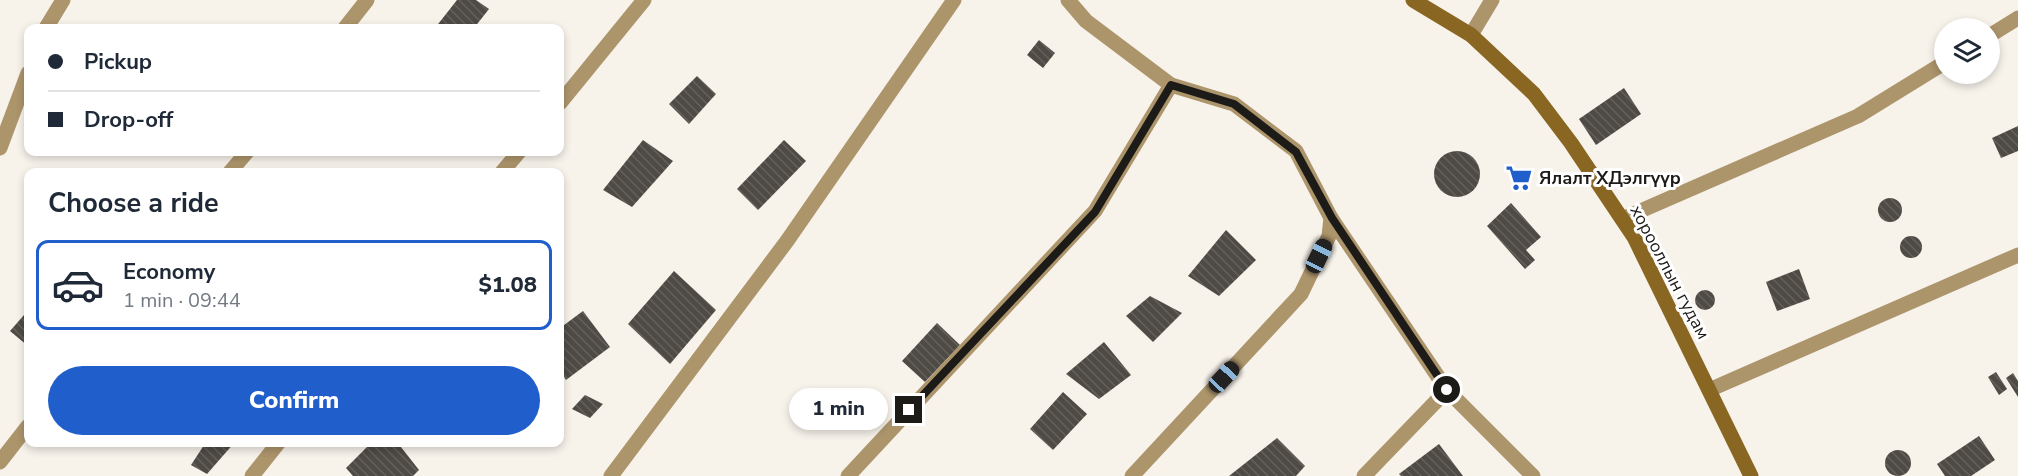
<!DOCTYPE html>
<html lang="en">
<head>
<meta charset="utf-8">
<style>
  body { margin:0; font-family:"Nunito Sans",sans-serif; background:#f6f6f7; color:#1f2937; height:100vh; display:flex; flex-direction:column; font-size:22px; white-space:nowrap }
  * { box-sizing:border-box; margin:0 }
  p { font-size:20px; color:#747a83 }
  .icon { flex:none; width:33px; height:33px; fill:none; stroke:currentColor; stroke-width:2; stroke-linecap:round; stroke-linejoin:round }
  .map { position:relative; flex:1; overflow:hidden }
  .details { position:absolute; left:24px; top:168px; width:540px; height:279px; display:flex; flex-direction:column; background:#fff; border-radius:12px; box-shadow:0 3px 9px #0003 }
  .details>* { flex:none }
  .guide { position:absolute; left:24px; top:24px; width:540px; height:132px; border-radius:12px; box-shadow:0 3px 9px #0003; display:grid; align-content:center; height:132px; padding:0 24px; background:#fff }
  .fabs { position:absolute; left:1934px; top:18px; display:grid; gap:12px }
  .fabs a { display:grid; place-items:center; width:66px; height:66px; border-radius:50%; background:#fff; box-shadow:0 3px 9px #0003; font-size:30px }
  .end { position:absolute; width:27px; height:27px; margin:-14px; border:8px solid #1d1b18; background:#fff; box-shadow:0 0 0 3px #fff }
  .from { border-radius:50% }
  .bubble { position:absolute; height:42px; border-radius:21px; background:#fff; box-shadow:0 3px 9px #0003; font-size:20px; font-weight:800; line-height:42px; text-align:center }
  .car { position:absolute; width:18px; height:36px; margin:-18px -9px; border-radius:8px; box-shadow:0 0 4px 2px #0007; background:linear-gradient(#222 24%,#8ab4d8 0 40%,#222 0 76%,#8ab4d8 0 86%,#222 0) }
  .guide b { display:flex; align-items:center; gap:21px; height:57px; font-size:22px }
  .guide b+b { border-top:2px solid #e0e1e3 }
  .guide i { width:15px; height:15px; background:#1f2937 }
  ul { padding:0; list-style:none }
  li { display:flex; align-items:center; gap:18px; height:90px; margin:0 12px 9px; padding:0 12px; border:3px solid #e0e1e3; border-radius:12px }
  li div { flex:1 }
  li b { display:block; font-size:22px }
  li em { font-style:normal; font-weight:800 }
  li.selected { border-color:#205fcb }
  li>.icon { width:54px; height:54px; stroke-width:1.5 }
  h2 { padding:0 24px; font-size:27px; line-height:72px }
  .primary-button { display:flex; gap:12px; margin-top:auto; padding:12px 24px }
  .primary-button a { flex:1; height:69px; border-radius:36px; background:#205fcb; color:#fff; font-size:24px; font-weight:800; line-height:69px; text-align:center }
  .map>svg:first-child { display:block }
</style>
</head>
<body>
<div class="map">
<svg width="2018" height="476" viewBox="0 0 2018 476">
  <defs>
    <pattern id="building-back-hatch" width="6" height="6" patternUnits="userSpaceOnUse" patternTransform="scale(1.5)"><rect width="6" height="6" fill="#4e4a44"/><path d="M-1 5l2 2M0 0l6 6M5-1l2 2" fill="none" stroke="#64615c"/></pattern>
  </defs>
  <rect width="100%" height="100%" fill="#f7f2ea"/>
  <g fill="url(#building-back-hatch)">
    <path d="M457 0H476L489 9 474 28H435Z"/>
    <path d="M1039 40 1055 53 1043 68 1027 55Z"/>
    <path d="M697 76 716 94 689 124 669 104Z"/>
    <path d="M1624 88 1641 114 1596 145 1579 119Z"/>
    <path d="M2018 126V151L2001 158 1992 138Z"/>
    <path d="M643 140 673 161 632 207 603 190Z"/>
    <path d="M784 140 806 161 758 210 737 189Z"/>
    <circle cx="1457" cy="174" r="23"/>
    <circle cx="1890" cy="210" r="12"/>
    <path d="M1511 203 1541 237 1526 250 1535 260 1525 269 1487 226Z"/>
    <path d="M1226 230 1256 260 1219 296 1188 276Z"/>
    <circle cx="1911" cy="247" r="11"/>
    <path d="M1799 269 1810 299 1777 311 1766 282Z"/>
    <path d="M674 271 716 310 670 364 628 324Z"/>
    <circle cx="1705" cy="300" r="10"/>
    <path d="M1150 296 1182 313 1153 342 1126 316Z"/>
    <path d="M583 311 610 347 566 380 560 370V328Z"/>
    <path d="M24 315 28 319V346L10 331Z"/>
    <path d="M937 323 960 345 925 382 902 361Z"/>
    <path d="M1104 342 1131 375 1099 399 1066 374Z"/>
    <path d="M1996 372 2007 389 1999 395 1988 377Z"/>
    <path d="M2013 373 2018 381V397L2006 378Z"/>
    <path d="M1063 392 1087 414 1053 450 1030 429Z"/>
    <path d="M585 395 603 404 590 418 572 409Z"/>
    <path d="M1979 436 1995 460 1971 476H1945L1937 464Z"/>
    <path d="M1277 438 1305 466 1296 476H1229Z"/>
    <path d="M206 442H235L207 474 191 465Z"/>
    <path d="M372 442H397L419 470 413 476H353L346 468Z"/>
    <path d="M1439 444 1463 476H1401L1399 474Z"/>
    <circle cx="1898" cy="463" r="13"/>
  </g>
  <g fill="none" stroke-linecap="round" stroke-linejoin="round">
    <g stroke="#ac946b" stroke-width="15">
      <path d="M1068 0 1086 21 1171 85 1234 104 1296 151 1331 218 1329 236 1301 294 1132 476"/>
      <path d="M46 28 63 0"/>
      <path d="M345 28 367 0"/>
      <path d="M1471 35 1492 0"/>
      <path d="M1989 36 2018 18"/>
      <path d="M560 103 644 0"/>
      <path d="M0 148 28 73"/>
      <path d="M230 172 247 152"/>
      <path d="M502 172 519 152"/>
      <path d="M1331 218 1447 390 1364 476"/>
      <path d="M1622 219 1858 116 1944 63"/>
      <path d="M1447 390 1533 476"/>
      <path d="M1709 390 2018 255"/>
      <path d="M0 462 28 426"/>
      <path d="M252 476 279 442"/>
      <path d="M611 476 787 241 954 0"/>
      <path d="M848 476 1095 211 1171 85"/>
    </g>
    <path stroke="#896621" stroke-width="15" d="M1413 0 1471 35 1534 94 1571 143 1634 237 1751 476"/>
  </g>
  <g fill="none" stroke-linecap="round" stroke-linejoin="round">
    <path stroke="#1d1b18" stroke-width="8" d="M909 410 1095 212 1171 85 1234 104 1296 152 1332 218 1447 390"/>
  </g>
  <defs>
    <g id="supermarket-bare" transform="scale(2.07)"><path d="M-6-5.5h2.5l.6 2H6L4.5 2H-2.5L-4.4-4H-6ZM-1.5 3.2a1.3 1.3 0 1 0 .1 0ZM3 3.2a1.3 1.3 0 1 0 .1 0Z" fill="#205fcb" stroke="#fff" stroke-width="2.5" paint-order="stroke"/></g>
  </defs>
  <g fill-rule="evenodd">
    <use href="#supermarket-bare" x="1519" y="178"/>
  </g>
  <g text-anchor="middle" stroke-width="6" stroke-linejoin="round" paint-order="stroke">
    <g font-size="18" font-weight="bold" fill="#1d1b18" stroke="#fff" text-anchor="start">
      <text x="1539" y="184">Ялалт ХДэлгүүр</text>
    </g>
    <g font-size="18" fill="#1d1b18" stroke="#fff">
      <text transform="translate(1670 272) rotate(62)" y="6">хорооллын гудам</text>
    </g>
  </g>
</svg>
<div class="fabs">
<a><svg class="icon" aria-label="layers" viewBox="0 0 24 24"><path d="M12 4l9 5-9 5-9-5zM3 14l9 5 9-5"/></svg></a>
</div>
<i class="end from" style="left:1447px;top:390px"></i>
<i class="end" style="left:909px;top:410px"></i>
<div class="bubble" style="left:789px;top:388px;width:99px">1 min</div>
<i class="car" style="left:1319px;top:256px;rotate:26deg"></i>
<i class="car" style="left:1224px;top:377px;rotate:43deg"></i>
<div class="guide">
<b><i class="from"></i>Pickup</b>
<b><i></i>Drop-off</b>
</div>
<section class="details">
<h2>Choose a ride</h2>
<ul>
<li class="selected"><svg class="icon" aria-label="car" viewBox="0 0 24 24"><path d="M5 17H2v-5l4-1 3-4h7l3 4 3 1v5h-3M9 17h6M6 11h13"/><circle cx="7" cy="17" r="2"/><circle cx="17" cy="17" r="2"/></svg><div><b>Economy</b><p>1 min · 09:44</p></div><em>$1.08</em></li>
</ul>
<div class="primary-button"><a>Confirm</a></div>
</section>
</div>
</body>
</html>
